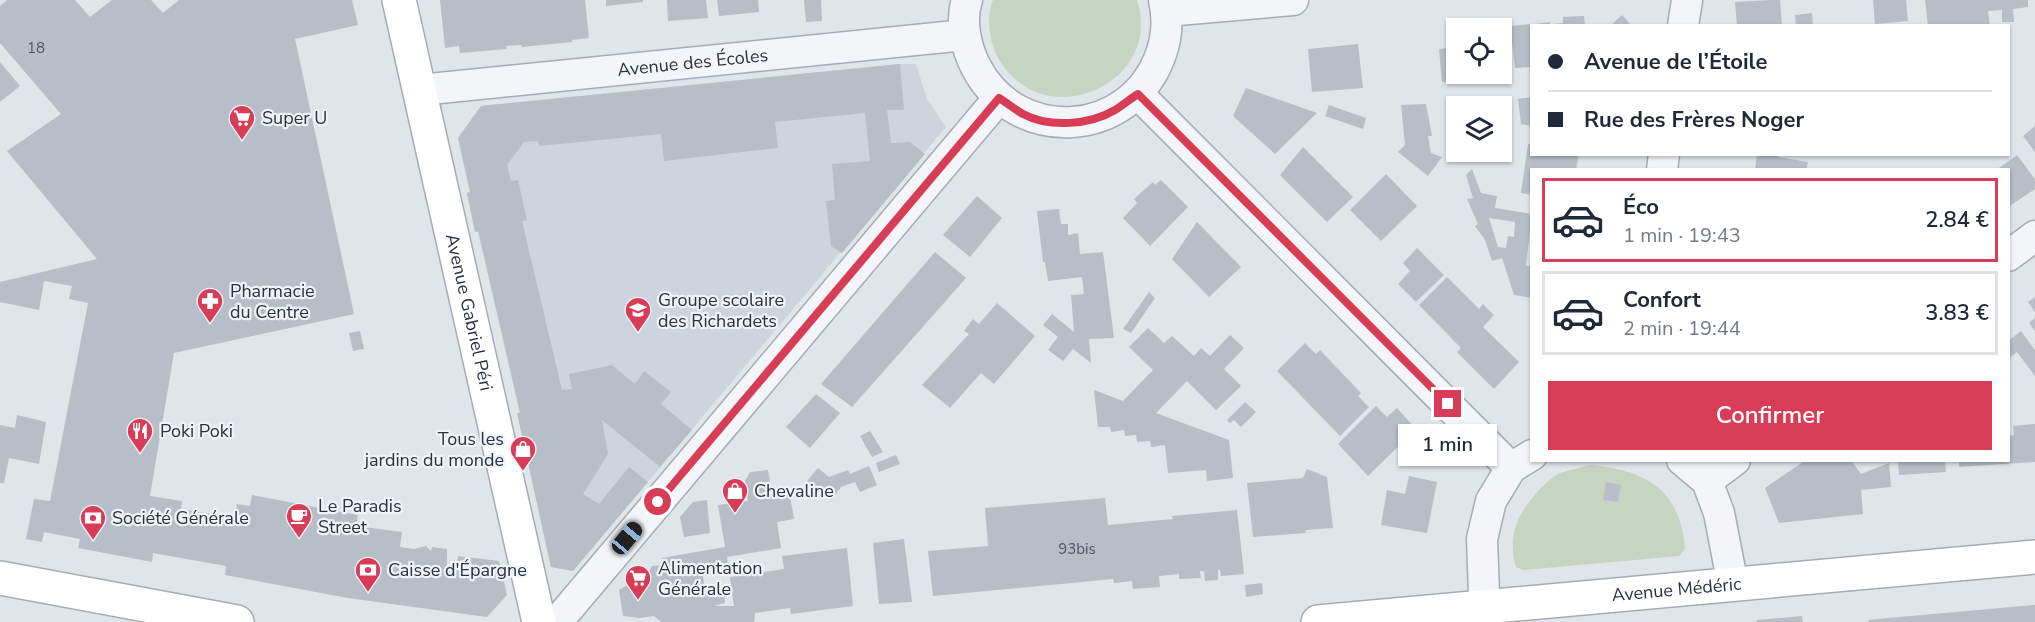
<!DOCTYPE html>
<html lang="fr">
<head>
<meta charset="utf-8">
<style>
  body { margin:0; font-family:"Nunito Sans",sans-serif; background:#f6f6f7; color:#1f2937; height:100vh; display:flex; flex-direction:column; font-size:22px; white-space:nowrap }
  * { box-sizing:border-box; margin:0 }
  p { font-size:20px; color:#747a83 }
  .icon { flex:none; width:33px; height:33px; fill:none; stroke:currentColor; stroke-width:2; stroke-linecap:round; stroke-linejoin:round }
  .map { position:relative; flex:1; overflow:hidden }
  .details { position:absolute; left:1530px; top:168px; width:480px; height:294px; display:flex; flex-direction:column; background:#fff; border-radius:0px; box-shadow:0 2px 4px #0004 }
  .details>* { flex:none }
  .guide { position:absolute; left:1530px; top:24px; width:480px; height:132px; border-radius:0px; box-shadow:0 2px 4px #0004; display:grid; align-content:center; height:132px; padding:0 18px; background:#fff }
  .fabs { position:absolute; left:1446px; top:18px; display:grid; gap:12px }
  .fabs a { display:grid; place-items:center; width:66px; height:66px; border-radius:0px; background:#fff; box-shadow:0 2px 4px #0004; font-size:30px }
  .end { position:absolute; width:27px; height:27px; margin:-14px; border:8px solid #d83d58; background:#fff; box-shadow:0 0 0 3px #fff }
  .from { border-radius:50% }
  .bubble { position:absolute; height:42px; border-radius:0px; background:#fff; box-shadow:0 2px 4px #0004; font-size:20px; font-weight:600; line-height:42px; text-align:center }
  .car { position:absolute; width:18px; height:36px; margin:-18px -9px; border-radius:8px; box-shadow:0 0 4px 2px #0007; background:linear-gradient(#222 24%,#8ab4d8 0 40%,#222 0 76%,#8ab4d8 0 86%,#222 0) }
  .guide b { display:flex; align-items:center; gap:21px; height:57px; font-size:22px }
  .guide b+b { border-top:2px solid #e0e1e3 }
  .guide i { width:15px; height:15px; background:#1f2937 }
  ul { padding:10px 0 0; list-style:none }
  li { display:flex; align-items:center; gap:18px; height:84px; margin:0 12px 9px; padding:0 6px; border:3px solid #e0e1e3; border-radius:0px }
  li div { flex:1 }
  li b { display:block; font-size:22px }
  li em { font-style:normal; font-weight:600 }
  li.selected { border-color:#d83d58 }
  li>.icon { width:54px; height:54px; stroke-width:1.5 }
  .cta { display:flex; gap:12px; margin-top:auto; padding:12px 18px }
  .cta a { flex:1; height:69px; border-radius:0px; background:#d83d58; color:#fff; font-size:24px; font-weight:600; line-height:69px; text-align:center }
  .map>svg:first-child { display:block }
</style>
</head>
<body>
<div class="map">
<svg width="2035" height="622" viewBox="0 0 2035 622">
  <rect width="100%" height="100%" fill="#e0e5ea"/>
  <path fill="#ced4dd" d="M900 64H916L927 99 946 127 573 571 551 567 517 413 520 412 479 232H475L467 193 470 191 458 138 481 106Z"/>
  <g fill="#c6d5c1">
    <path d="M993 0H1137C1165 84 1040 140 996 54 989 38 986 17 993 0Z"/>
    <path d="M1590 465C1646 470 1680 489 1685 549L1679 556 1523 570 1516 567C1511 553 1512 534 1518 520 1523 507 1545 481 1558 474 1568 470 1580 468 1590 465Z"/>
  </g>
  <g fill="#b7bec8" fill-rule="evenodd">
    <path d="M7 0H75L90 17 112 0H151L163 13 179 0H352L358 25 295 39 354 314 174 353 150 496 182 501 181 509 235 518 237 504 250 506 252 495 358 515 356 526 402 532 400 547 414 549 426 546 431 551 432 547 447 549V567L456 569 458 556 499 561 507 595 487 617 348 598 225 575 226 566 153 553 152 562 78 548 80 539 44 532 42 542 26 539 34 499 50 501 88 303 69 299 72 286 44 281 39 310 0 302V282L97 259 7 151 61 114 0 43V6Z"/>
    <path d="M440 0H585L589 38 572 40V42L522 47 521 45 506 46 507 49 460 53 459 46 445 48Z"/>
    <path d="M606 0H643V2L606 6Z"/>
    <path d="M667 0H706L708 18 668 21Z"/>
    <path d="M717 0H758L759 12 719 16Z"/>
    <path d="M804 0H821L822 21 806 22Z"/>
    <path d="M1771 0H1780L1782 26H1737L1735 2Z"/>
    <path d="M1873 0H1906L1908 21 1875 24Z"/>
    <path d="M1925 0H2028V7L2013 9 2014 22H2002V10L1988 11 1990 26H1928Z"/>
    <path d="M1812 13 1813 26H1796L1795 15Z"/>
    <path d="M1622 15 1632 26H1610Z"/>
    <path d="M1584 16 1585 26H1553V24L1563 23V17Z"/>
    <path d="M1550 22V26H1535V24Z"/>
    <path d="M1532 24V67L1515 68 1510 26Z"/>
    <path d="M1358 44 1363 88 1312 92 1308 49Z"/>
    <path d="M1456 47V74H1499L1500 77 1442 82 1439 49Z"/>
    <path d="M0 62 20 86 0 102Z"/>
    <path d="M900 64 904 110H887L891 143 910 142 925 154 842 253 831 246 826 201 835 200 832 164 870 161 865 113 775 122 778 148 664 161 661 134 539 146 538 141 524 142 507 165 511 181 518 180 527 220 522 221 562 390 572 389 569 374 612 365 635 384 644 371 671 392 661 404 692 430 660 467 602 420 608 454 583 494 599 504 629 467 648 482 573 571 551 567 517 413H520L478 231 475 232 467 193 470 192 458 138 481 106Z"/>
    <path d="M1246 88 1317 113 1275 154 1233 116Z"/>
    <path d="M1532 97V126L1521 124 1518 99Z"/>
    <path d="M1426 104 1432 136H1428L1431 153 1442 157 1428 176 1398 152 1405 145 1401 105Z"/>
    <path d="M1329 105 1366 118 1363 129 1325 116Z"/>
    <path d="M2035 126V152L2023 136Z"/>
    <path d="M1528 144H1532V154H1579L1576 170H1532V195L1521 193Z"/>
    <path d="M1303 147 1353 197 1327 222 1280 175Z"/>
    <path d="M1757 154H1778V157L1808 162 1806 170H1755Z"/>
    <path d="M2017 155 2035 179V189L2008 207V170H1996Z"/>
    <path d="M1472 169 1481 193 1497 196 1495 208 1532 214 1526 266H1532V298L1514 295 1502 258 1492 261 1485 240 1475 226 1478 224 1467 199 1473 198 1466 175ZM1489 218 1515 222 1514 237 1508 236 1506 248 1498 247Z"/>
    <path d="M1386 174 1417 206 1381 241 1350 210Z"/>
    <path d="M1161 180 1188 207 1150 246 1123 218 1137 203 1134 199 1153 182 1155 185Z"/>
    <path d="M977 196 1002 218 970 257 943 235Z"/>
    <path d="M1059 209 1061 224H1068V235L1078 233 1080 254 1103 252 1114 338 1089 339 1091 363 1073 349 1063 361 1048 350 1058 337 1043 325 1052 314 1074 332 1071 295 1084 294 1082 277 1048 281 1045 262H1043L1037 211Z"/>
    <path d="M1197 222 1241 267 1209 297 1172 259Z"/>
    <path d="M1417 248 1444 275 1416 302 1398 284 1410 271 1403 263Z"/>
    <path d="M935 252 966 278 852 407 821 384Z"/>
    <path d="M1447 277 1479 309 1483 304 1494 315 1483 327 1519 362 1494 389 1457 352 1461 348 1419 305Z"/>
    <path d="M1149 292 1155 298 1131 333 1123 329Z"/>
    <path d="M2035 297V312L2028 302Z"/>
    <path d="M997 303 1035 336 994 384 981 373 950 408 922 385 969 334 964 331 973 319 979 324Z"/>
    <path d="M2035 318V331L2029 323Z"/>
    <path d="M1148 328 1164 343 1172 336 1194 356 1201 348 1210 356 1230 335 1244 348 1224 369 1241 386 1216 410 1187 381 1156 413 1229 440 1233 478 1207 481 1206 470 1168 473 1165 445 1151 447 1150 441 1137 442 1136 435 1125 436 1124 430 1111 432 1110 427H1098L1094 390 1123 401 1153 370 1129 347Z"/>
    <path d="M360 331 364 349 353 351 349 333Z"/>
    <path d="M2021 331 2035 350V376L2017 352 2008 359V341Z"/>
    <path d="M1305 343 1316 354 1320 350 1361 393 1358 396 1369 407 1340 436 1277 371Z"/>
    <path d="M816 394 840 413 810 448 786 427Z"/>
    <path d="M1245 402 1256 412 1241 427 1234 420 1230 423 1227 420Z"/>
    <path d="M1376 406 1387 417 1397 408 1416 429 1368 476 1338 444Z"/>
    <path d="M17 415 46 422 39 464 9 458 4 483H0V425L15 428Z"/>
    <path d="M2035 424V462L1959 467V460H2008V436L2014 435 2013 426Z"/>
    <path d="M870 431 883 452 872 457 860 436Z"/>
    <path d="M896 455 900 464 879 472 876 463Z"/>
    <path d="M1806 460H1851L1861 474 1889 463 1891 487 1861 490 1863 514 1779 523 1765 488Z"/>
    <path d="M1898 460H1945L1946 472 1899 475Z"/>
    <path d="M869 466 877 485 860 492 855 482 841 487 831 500 807 481 818 468 829 477 848 470 850 474Z"/>
    <path d="M1307 469 1327 477 1333 528 1305 530 1306 533 1253 537 1247 483 1303 478Z"/>
    <path d="M768 470 772 492 789 490 794 519 777 522 781 548 727 557 729 571 703 576 706 595 724 591 725 603 714 606H734L730 577 784 569 782 556 847 548 853 606 791 614 790 608 755 613 754 622H661L654 616 640 618 623 616 619 590 636 580 645 578 652 566 663 565 662 558 725 547 718 505 748 501 744 483 750 472Z"/>
    <path d="M1409 476 1437 482 1427 533 1381 525 1387 490 1405 494Z"/>
    <path d="M1606 482 1621 485 1618 502 1603 500Z"/>
    <path d="M1105 498 1108 525 1173 519 1172 516 1237 510 1244 574 1221 576 1220 570H1218V580L1205 581 1204 571H1200L1201 578 1179 579V574L1159 576 1160 587 1133 589 1132 581 1114 583 1113 579 933 596 928 551 988 546 985 508Z"/>
    <path d="M707 500 710 533 684 537 680 517 693 502Z"/>
    <path d="M904 539 912 602 879 604 873 543Z"/>
    <path d="M1262 583 1263 594 1246 597 1245 585Z"/>
    <path d="M2035 605V622H1869L1868 620 1888 618Z"/>
    <path d="M1802 616 1803 622H1757V620Z"/>
  </g>
  <g fill="none" stroke-linecap="round" stroke-linejoin="round">
    <g stroke="#a5acb5" stroke-width="33">
      <g id="street">
        <path d="M967 0C960 20 966 48 976 67 1017 146 1131 139 1161 54 1167 37 1168 18 1164 0"/>
        <path d="M1166 11 1293 0"/>
        <path d="M1683 26 1687 0"/>
        <path id="s1" d="M420 90 965 35"/>
        <path d="M1138 94 1511 468"/>
        <path d="M1662 170 1664 154"/>
        <path d="M2008 256 2035 236"/>
        <path d="M1682 460 1707 481 1719 513 1733 585"/>
        <path d="M1707 481 1735 460"/>
        <path d="M557 622 999 98"/>
        <path d="M1485 622 1482 539 1491 501 1511 468 1532 455"/>
      </g>
    </g>
    <g stroke="#a5acb5" stroke-width="36">
      <g id="secondary">
        <path id="s2" d="M399 0 539 622"/>
        <path d="M0 578 237 622"/>
        <path id="s3" d="M1318 622 2035 557"/>
      </g>
    </g>
    <use href="#street" stroke="#f4f5f8" stroke-width="30"/>
    <use href="#secondary" stroke="#fff" stroke-width="33"/>
  </g>
  <g fill="none" stroke-linecap="round" stroke-linejoin="round">
    <path stroke="#d83d58" stroke-width="8" d="M658 502 999 98C1007 103 1014 109 1023 114 1049 128 1090 125 1115 110 1123 105 1130 99 1138 94L1448 404"/>
  </g>
  <defs>
    <g id="supermarket-pin" transform="scale(1.35)"><path d="M0 17L-7.5 6A9.5 9.5 0 1 1 7.5 6Z" fill="#d83d58" stroke="#f0f4f8"/><path d="M-6-5.5h2.5l.6 2H6L4.5 2H-2.5L-4.4-4H-6ZM-1.5 3.2a1.3 1.3 0 1 0 .1 0ZM3 3.2a1.3 1.3 0 1 0 .1 0Z" fill="#fff"/></g>
    <g id="pharmacy-pin" transform="scale(1.35)"><path d="M0 17L-7.5 6A9.5 9.5 0 1 1 7.5 6Z" fill="#d83d58" stroke="#f0f4f8"/><path d="M-2-6h4v4h4v4h-4v4h-4v-4h-4v-4h4Z" fill="#fff"/></g>
    <g id="school-pin" transform="scale(1.35)"><path d="M0 17L-7.5 6A9.5 9.5 0 1 1 7.5 6Z" fill="#d83d58" stroke="#f0f4f8"/><path d="M0-5L7-2L0 1L-7-2ZM-4 1L0 2.5L4 1V4Q0 6-4 4Z" fill="#fff"/></g>
    <g id="restaurant-pin" transform="scale(1.35)"><path d="M0 17L-7.5 6A9.5 9.5 0 1 1 7.5 6Z" fill="#d83d58" stroke="#f0f4f8"/><path d="M-5-6h1v4h1v-4h1v4h1v-4h1v5L-1.5 .5V6h-2V.5L-5-1ZM5-6V6H3V1.5H1.5Q1.5-4 5-6Z" fill="#fff"/></g>
    <g id="shop-pin" transform="scale(1.35)"><path d="M0 17L-7.5 6A9.5 9.5 0 1 1 7.5 6Z" fill="#d83d58" stroke="#f0f4f8"/><path d="M-5-2.5h2.3a2.7 3.5 0 0 1 5.4 0H5L5.5 6h-11ZM-1.5-2.5h3a1.5 2.3 0 0 0-3 0Z" fill="#fff"/></g>
    <g id="cafe-pin" transform="scale(1.35)"><path d="M0 17L-7.5 6A9.5 9.5 0 1 1 7.5 6Z" fill="#d83d58" stroke="#f0f4f8"/><path d="M-5.5-4.5H6V0H3Q3 3.5 0 3.5H-2.5Q-5.5 3.5-5.5 0ZM3-3.2v2h1.7v-2ZM-6 4.5H4V6H-6Z" fill="#fff"/></g>
    <g id="bank-pin" transform="scale(1.35)"><path d="M0 17L-7.5 6A9.5 9.5 0 1 1 7.5 6Z" fill="#d83d58" stroke="#f0f4f8"/><path d="M-6-4H6V4H-6ZM0-2.3a2.3 2.3 0 1 0 0 4.6a2.3 2.3 0 1 0 0-4.6Z" fill="#fff"/></g>
  </defs>
  <g fill-rule="evenodd">
    <use href="#supermarket-pin" x="242" y="118"/>
    <use href="#pharmacy-pin" x="210" y="301"/>
    <use href="#school-pin" x="638" y="310"/>
    <use href="#restaurant-pin" x="140" y="431"/>
    <use href="#shop-pin" x="523" y="449"/>
    <use href="#shop-pin" x="735" y="491"/>
    <use href="#cafe-pin" x="299" y="516"/>
    <use href="#bank-pin" x="93" y="518"/>
    <use href="#bank-pin" x="368" y="570"/>
    <use href="#supermarket-pin" x="638" y="578"/>
  </g>
  <g text-anchor="middle" stroke-width="4.5" stroke-linejoin="round" paint-order="stroke">
    <g font-size="15" fill="#4c5564">
      <text x="36" y="53">18</text>
      <text x="1077" y="554">93bis</text>
    </g>
    <g font-size="18" fill="#283243" stroke="#f0f4f8">
      <text dy="6" stroke="none"><textPath href="#s1" startOffset="274">Avenue des Écoles</textPath></text>
      <text dy="6" stroke="none"><textPath href="#s2" startOffset="320">Avenue Gabriel Péri</textPath></text>
      <text dy="6" stroke="none"><textPath href="#s3" startOffset="360">Avenue Médéric</textPath></text>
    </g>
    <g font-size="18" fill="#283243" stroke="#f0f4f8" text-anchor="start">
      <text x="262" y="124">Super U</text>
      <text x="230" y="297">Pharmacie<tspan x="230" dy="21">du Centre</tspan></text>
      <text x="658" y="306">Groupe scolaire<tspan x="658" dy="21">des Richardets</tspan></text>
      <text x="160" y="437">Poki Poki</text>
      <text x="504" y="445" text-anchor="end">Tous les<tspan x="504" dy="21">jardins du monde</tspan></text>
      <text x="754" y="497">Chevaline</text>
      <text x="318" y="512">Le Paradis<tspan x="318" dy="21">Street</tspan></text>
      <text x="112" y="524">Société Générale</text>
      <text x="658" y="574">Alimentation<tspan x="658" dy="21">Générale</tspan></text>
      <text x="388" y="576">Caisse d'Épargne</text>
    </g>
  </g>
</svg>
<div class="fabs">
<a><svg class="icon" aria-label="locate" viewBox="0 0 24 24"><circle cx="12" cy="12" r="6"/><path d="M12 2v4M12 18v4M2 12h4M18 12h4"/></svg></a>
<a><svg class="icon" aria-label="layers" viewBox="0 0 24 24"><path d="M12 4l9 5-9 5-9-5zM3 14l9 5 9-5"/></svg></a>
</div>
<i class="end from" style="left:658px;top:502px"></i>
<i class="end" style="left:1448px;top:404px"></i>
<div class="bubble" style="left:1398px;top:424px;width:99px">1 min</div>
<i class="car" style="left:627px;top:538px;rotate:40deg"></i>
<div class="guide">
<b><i class="from"></i>Avenue de l’Étoile</b>
<b><i></i>Rue des Frères Noger</b>
</div>
<section class="details">
<ul>
<li class="selected"><svg class="icon" aria-label="car" viewBox="0 0 24 24"><path d="M5 17H2v-5l4-1 3-4h7l3 4 3 1v5h-3M9 17h6M6 11h13"/><circle cx="7" cy="17" r="2"/><circle cx="17" cy="17" r="2"/></svg><div><b>Éco</b><p>1 min · 19:43</p></div><em>2.84 €</em></li>
<li><svg class="icon" aria-label="car" viewBox="0 0 24 24"><path d="M5 17H2v-5l4-1 3-4h7l3 4 3 1v5h-3M9 17h6M6 11h13"/><circle cx="7" cy="17" r="2"/><circle cx="17" cy="17" r="2"/></svg><div><b>Confort</b><p>2 min · 19:44</p></div><em>3.83 €</em></li>
</ul>
<div class="cta"><a>Confirmer</a></div>
</section>
</div>
</body>
</html>
